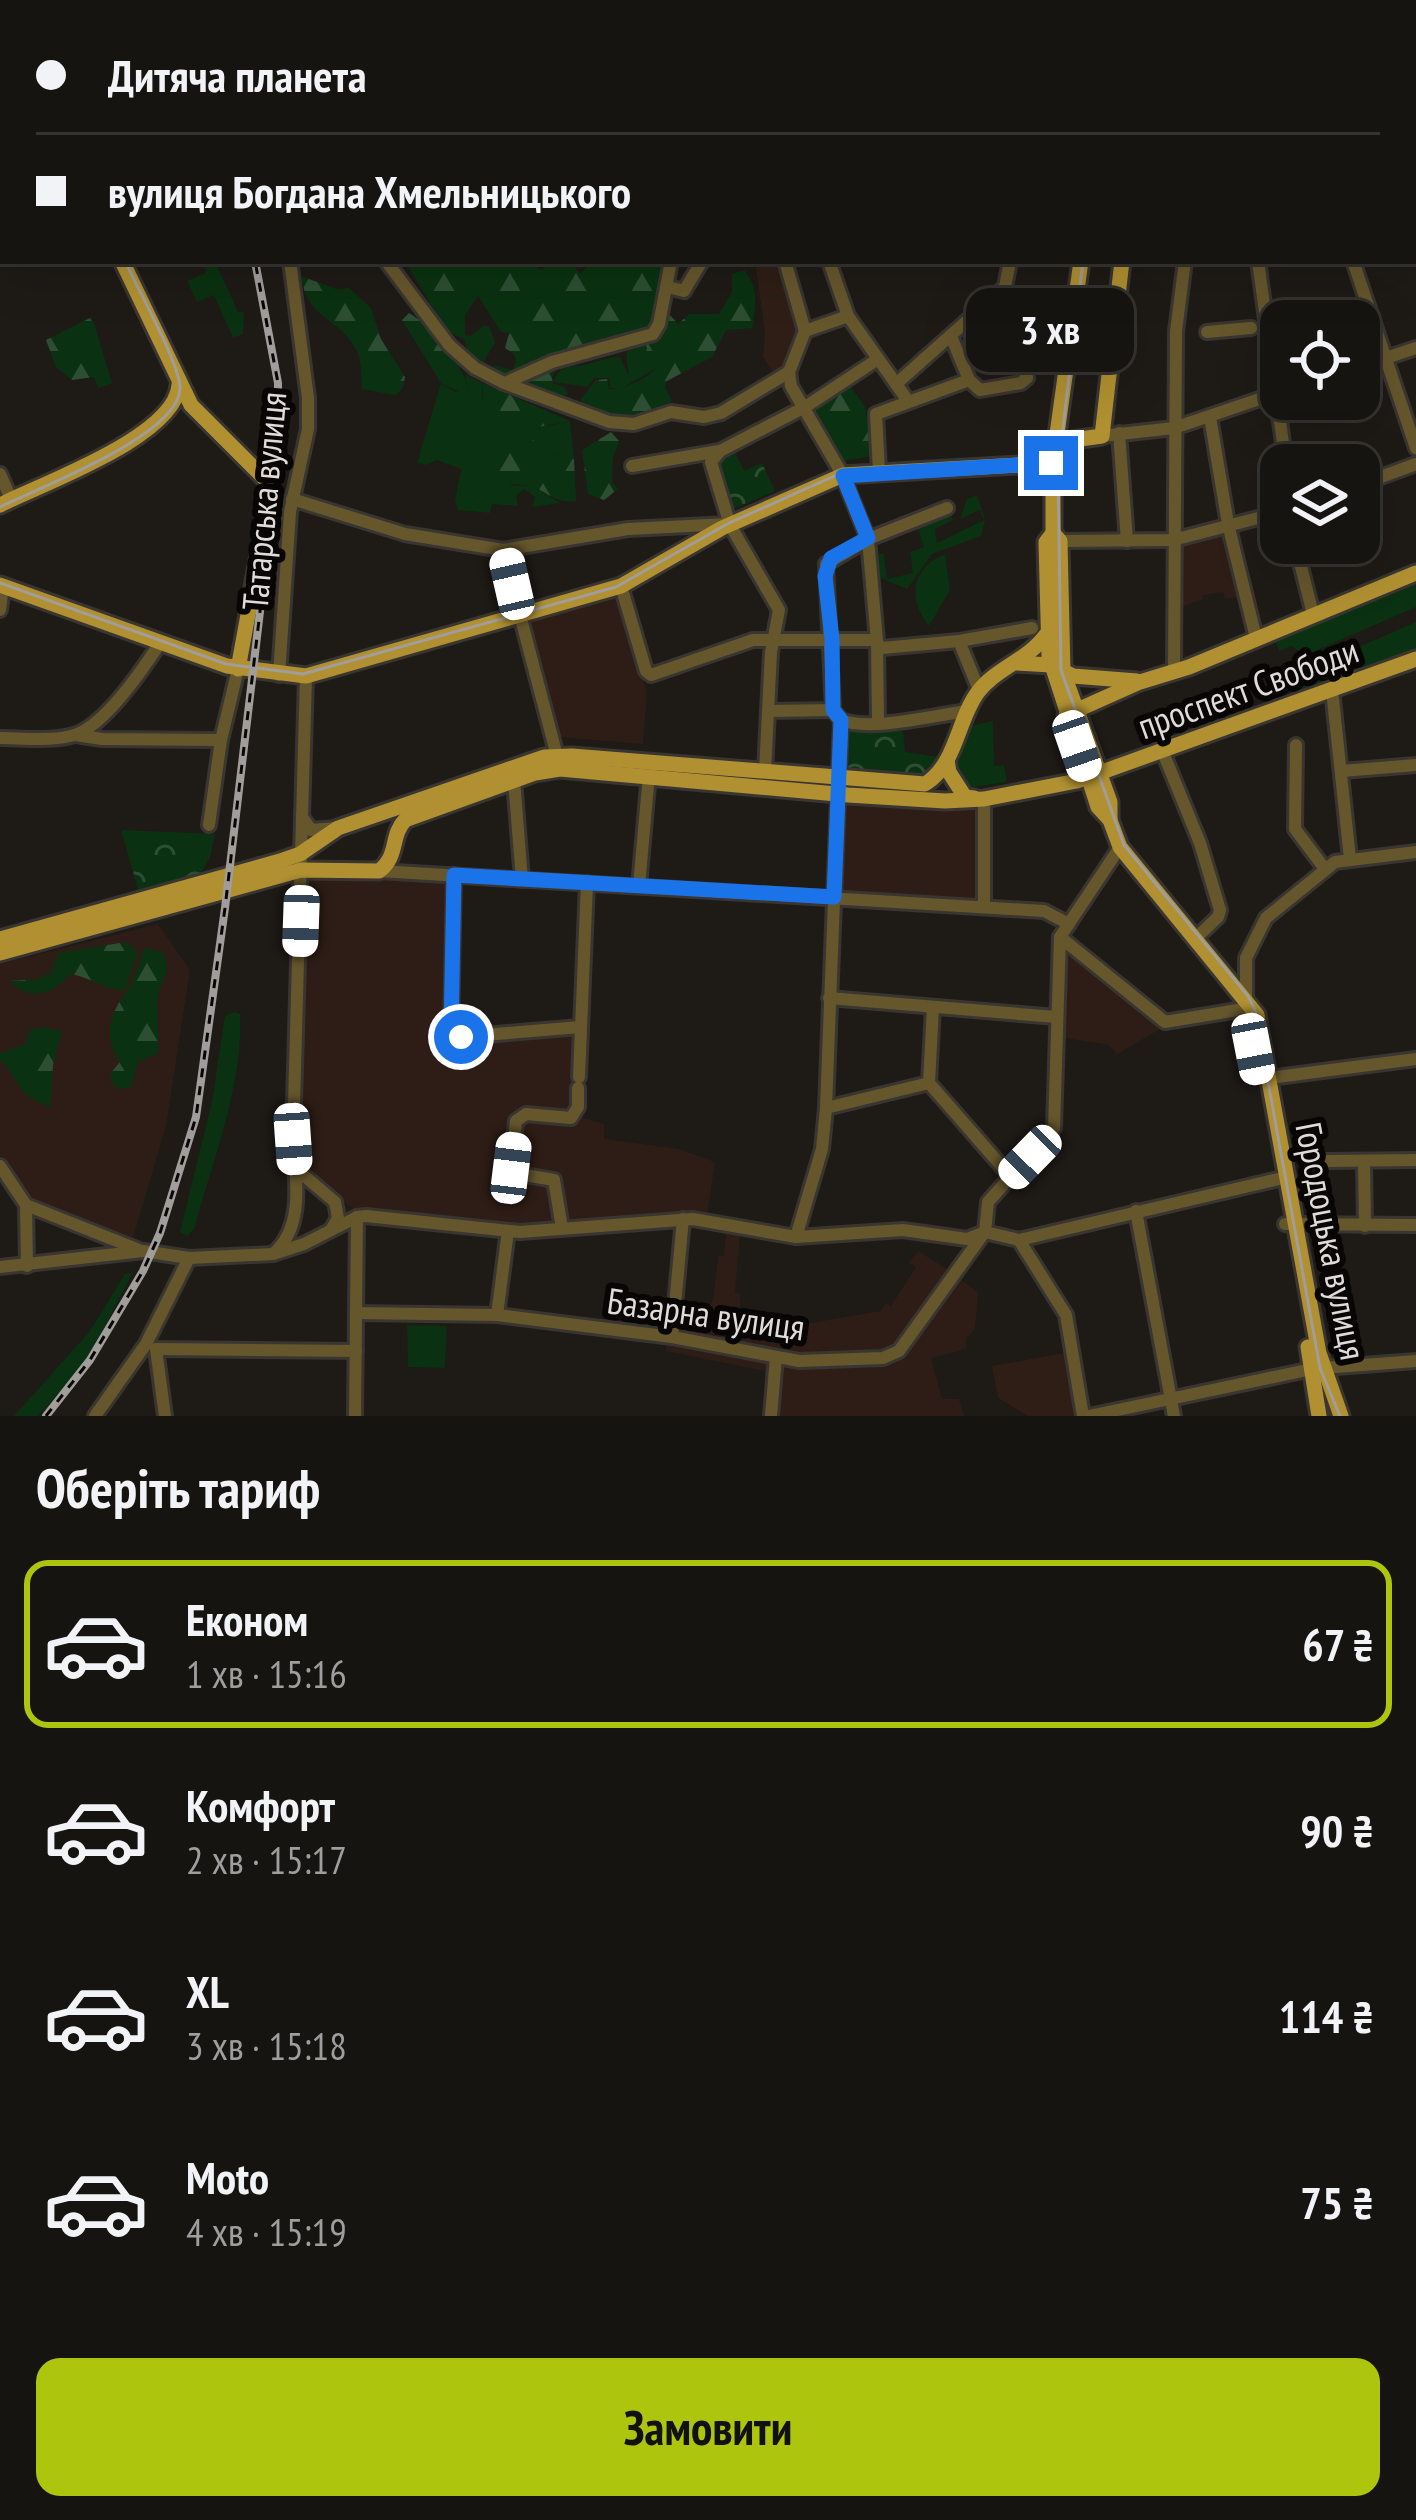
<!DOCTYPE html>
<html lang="uk">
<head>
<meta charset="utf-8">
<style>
  body { margin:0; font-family:"PT Sans Narrow",sans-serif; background:#23211e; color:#f1f3f6; height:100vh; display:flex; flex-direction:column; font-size:45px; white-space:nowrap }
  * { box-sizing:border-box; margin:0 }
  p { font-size:39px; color:#9e9e9f }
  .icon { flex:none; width:66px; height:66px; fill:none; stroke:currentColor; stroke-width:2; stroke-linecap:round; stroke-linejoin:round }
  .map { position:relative; height:1416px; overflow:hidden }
  .panel { display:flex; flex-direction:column; background:#161410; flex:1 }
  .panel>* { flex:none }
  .top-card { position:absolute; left:0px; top:0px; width:1416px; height:264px; box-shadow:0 12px 48px #0002,0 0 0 3px #353330; display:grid; align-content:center; height:264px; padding:0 36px; background:#161410 }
  .tools { position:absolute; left:1260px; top:300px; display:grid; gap:24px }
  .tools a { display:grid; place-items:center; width:120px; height:120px; border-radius:24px; background:#161410; box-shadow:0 12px 48px #0002,0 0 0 3px #353330; font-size:60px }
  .end { position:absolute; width:54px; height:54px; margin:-27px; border:15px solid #1a73e8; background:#fff; box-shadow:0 0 0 6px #fff }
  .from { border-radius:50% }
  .bubble { position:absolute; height:84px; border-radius:24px; background:#161410; box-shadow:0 12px 48px #0002,0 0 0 3px #353330; font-size:39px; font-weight:600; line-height:84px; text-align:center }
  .car { position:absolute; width:36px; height:72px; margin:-36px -18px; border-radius:15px; box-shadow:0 0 9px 3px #0007; background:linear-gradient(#fff 24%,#345 0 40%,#fff 0 76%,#345 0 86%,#fff 0) }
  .top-card b { display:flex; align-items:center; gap:42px; height:114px; font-size:45px }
  .top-card b+b { border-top:3px solid #353330 }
  .top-card i { width:30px; height:30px; background:#f1f3f6 }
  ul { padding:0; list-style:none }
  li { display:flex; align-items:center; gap:36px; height:168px; margin:0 24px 18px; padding:0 12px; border:6px solid transparent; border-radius:24px }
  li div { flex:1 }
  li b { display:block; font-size:45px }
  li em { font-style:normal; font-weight:600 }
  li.on { border-color:#adc60d }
  li>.icon { width:108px; height:108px; stroke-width:1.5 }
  h2 { padding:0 36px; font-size:54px; line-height:144px }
  .cta { display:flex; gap:24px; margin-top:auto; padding:24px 36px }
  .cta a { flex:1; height:138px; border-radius:24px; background:#adc60d; color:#111; font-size:48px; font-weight:600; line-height:138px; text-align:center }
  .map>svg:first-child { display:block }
</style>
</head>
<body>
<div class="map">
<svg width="1416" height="1416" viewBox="0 0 1416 1416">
  <defs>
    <pattern id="forest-firs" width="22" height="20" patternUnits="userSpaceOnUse" patternTransform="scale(3)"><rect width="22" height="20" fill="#0a3111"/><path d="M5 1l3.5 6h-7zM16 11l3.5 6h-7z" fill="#2d4e33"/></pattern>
    <pattern id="park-crowns" width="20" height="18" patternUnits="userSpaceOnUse" patternTransform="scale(3)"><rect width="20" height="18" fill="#0a3111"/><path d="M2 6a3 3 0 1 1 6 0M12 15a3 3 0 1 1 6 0" fill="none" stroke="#2d4e33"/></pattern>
  </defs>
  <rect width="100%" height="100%" fill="#1e1a16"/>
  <g fill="#2e1d16">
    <path d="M1222 533 1238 597 1225 599 1223 592 1203 595V599L1179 608V544Z"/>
    <path d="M617 597 647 692 643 744 560 737 527 623Z"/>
    <path d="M849 799 979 805 981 898 976 901 842 894 838 889 843 804Z"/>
    <path d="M316 873 451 877 449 1035 585 1031 581 1117 604 1124V1139L679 1149 715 1162 707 1216 504 1227 353 1209 297 1166 306 885Z"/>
    <path d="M158 924 190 970 166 1126 133 1238 30 1199 0 1155V964Z"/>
    <path d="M1066 951 1070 953 1167 1025 1117 1054 1109 1045 1059 1037 1062 952Z"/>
    <path d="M726 1233 740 1235 735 1293 740 1294V1309L799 1325 881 1311 886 1303 891 1306 916 1267 909 1263 918 1251 952 1272 981 1246 961 1280 978 1292 975 1329 966 1338V1349L931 1358 942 1399H959L964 1416H764L765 1371 666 1351V1338L698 1341 700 1321H707L714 1294 718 1256H724Z"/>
  </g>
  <g fill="#2e1e15">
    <path d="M783 261 801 334 787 371 777 378 763 357 765 333 756 268Z"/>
    <path d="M1069 1352 1080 1416H1028L998 1398 992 1366Z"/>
  </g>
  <g fill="#0a3111">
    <path d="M204 261H215L238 312H244L243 334 233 338 214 295 197 302 187 281 206 273Z"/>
    <path d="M647 342 655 369 622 388H610L609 378H594L587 387 553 382C563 361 570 369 588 364 600 361 607 357 620 357L629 376 626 353 631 346Z"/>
    <path d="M465 374 482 383V398L548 426 570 421 574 459 545 451 510 486H533L560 503 532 507 535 497 524 489 516 496 518 506 492 504 490 513 458 510 455 501 461 469 437 460 426 465 417 463 441 383 455 392 468 388Z"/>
    <path d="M977 495 985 520 981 536 932 554 907 589 878 577 869 545 876 541 879 554H884L887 579 913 573 910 552 924 547 916 524 937 513 955 519 935 529 937 543 984 520 980 510 960 519 967 499Z"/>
    <path d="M945 554 950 590 929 626C907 599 911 568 945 554Z"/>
    <path d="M1416 584V607L1303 656 1292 646 1279 651 1275 640Z"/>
    <path d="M1416 622V649L1295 694 1292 687H1302L1308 682V669Z"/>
    <path d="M993 721 994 766 1004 765 1007 782 968 788C947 766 957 752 967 727Z"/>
    <path d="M235 1012 240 1014C244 1082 212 1163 194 1229L187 1236 180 1232 212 1101 225 1016Z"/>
    <path d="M133 1272 87 1361 38 1416H14L90 1331 125 1274Z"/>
    <path d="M407 1325 447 1326 445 1368 408 1367Z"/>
  </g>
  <g fill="url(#forest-firs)">
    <path d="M405 261H526L542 270 546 265 543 261H584L576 268 580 274 593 261H666L663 317 670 315 678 324 689 314H719L732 292V274L744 270C759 288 756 305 752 328L726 330 712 357 667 381 665 387 672 401C636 422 623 419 581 412V399L596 380 607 379 609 389C622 390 647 379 655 369L645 358 647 348 643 338C607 343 573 342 552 377L553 383 564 387 568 394 559 398 498 374 493 369 495 365 512 370 516 362 514 354 505 348 509 333 501 332 478 296 465 315V335L471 336 483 326H489L495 342 483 363 468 352 464 339 446 330Z"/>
    <path d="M301 276 336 289 349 288 371 308 381 339 405 377 402 390 395 395 362 389C361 378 362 360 357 351 341 318 307 320 301 276Z"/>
    <path d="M409 313C429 324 464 366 468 388L464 394 441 383 402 320Z"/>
    <path d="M92 317 112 383 99 388 93 377 72 380 56 367 46 340Z"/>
    <path d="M482 383 570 421 528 429 494 422 484 409Z"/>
    <path d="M851 387 865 407 872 456 843 461 813 411Z"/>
    <path d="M611 432 619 441 613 458 612 482 618 489 604 500 588 494 582 450Z"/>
    <path d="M532 439 545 451 574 459 576 501C554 504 548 491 529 486 517 483 511 487 499 481L496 462 505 443Z"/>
    <path d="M126 942 138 952 125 990C108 992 91 977 70 974 55 995 28 1002 10 981L40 979 45 973 50 976 58 953Z"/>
    <path d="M145 947 163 953C171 970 164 975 159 991 155 1005 160 1036 158 1053L138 1062 131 1087 116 1089 109 1075 120 1062C102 1036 110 1014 126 992 135 981 139 961 145 947Z"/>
    <path d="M43 1027 62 1031 53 1065 50 1108 27 1096 0 1059V1053L26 1044 28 1031Z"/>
  </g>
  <g fill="url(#park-crowns)">
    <path d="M734 451 744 471 762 463 775 491 728 511 720 487 724 483 721 474 716 477 714 462Z"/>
    <path d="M876 724 903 732 905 752 945 758 931 779 840 771 843 728Z"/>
    <path d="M121 830 215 834 210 857 200 875 139 892Z"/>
  </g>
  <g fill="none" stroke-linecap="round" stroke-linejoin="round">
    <g stroke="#393531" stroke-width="18">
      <g id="minor">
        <path d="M80 0 81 3"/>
        <path d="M298 3V0"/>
        <path d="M687 3 690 0"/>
        <path d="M933 3 936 0"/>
        <path d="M1224 3V0"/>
        <path d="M1413 85 1416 84"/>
        <path d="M0 167 3 169"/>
        <path d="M1413 180 1416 179"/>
        <path d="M386 261 449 345 475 368 504 383 609 422 634 424 671 412 704 417 721 413 789 372"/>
        <path d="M785 261 805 331"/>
        <path d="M829 261 848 316 908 401"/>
        <path d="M1258 261 1286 465"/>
        <path d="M1353 261 1416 448"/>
        <path d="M668 287 684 291 702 261"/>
        <path d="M848 316 805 331 789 372 791 386 842 474 868 539 877 641 878 722"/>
        <path d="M1207 332 1251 328"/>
        <path d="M951 336 969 380"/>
        <path d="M1359 367 1416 348"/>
        <path d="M969 380 980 390 1021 383 1027 378 1005 287 1010 261"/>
        <path d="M505 383 552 362 653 334 659 324 671 261"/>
        <path d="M896 384 1005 287"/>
        <path d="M1210 417 1228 524 1256 638"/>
        <path d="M1119 433 1127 541"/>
        <path d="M1102 436 1174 428 1280 392"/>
        <path d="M632 466 719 451"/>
        <path d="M879 471 876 414 969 380"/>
        <path d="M0 474 11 499"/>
        <path d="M1359 485 1416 464"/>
        <path d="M292 499 405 534 503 550 628 529 728 524"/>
        <path d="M1060 541 1173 540 1281 512"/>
        <path d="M1295 543 1313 614"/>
        <path d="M503 550 557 756"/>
        <path d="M621 586 646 671 651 675 753 640H874L882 648 959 641 1032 628"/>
        <path d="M0 610 3 586"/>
        <path d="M959 641 979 690"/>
        <path d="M1174 672 1176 331 1185 261"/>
        <path d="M279 675 290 512 308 429V398L290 261"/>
        <path d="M1332 690 1350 859"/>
        <path d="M768 711 833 710"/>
        <path d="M841 720C871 732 935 715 968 711"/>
        <path d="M76 735 102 739 221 740"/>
        <path d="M0 738C22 738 56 742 77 734 106 723 143 669 160 643"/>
        <path d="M1296 745 1295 829 1325 869"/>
        <path d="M1162 750 1200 843 1220 910 1218 917 1196 938"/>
        <path d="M765 771 771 652 779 610 730 525 711 462 720 451 805 407 878 359"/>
        <path d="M1342 771 1416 765"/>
        <path d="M514 780 522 880"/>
        <path d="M984 799V907"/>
        <path d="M302 817 311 830 337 828"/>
        <path d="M209 825 221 740 238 669"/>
        <path d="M379 871 1044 911 1069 924"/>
        <path d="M454 875 451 1032 461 1037 580 1027"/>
        <path d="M639 886 649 774"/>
        <path d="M1060 937 1165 1022 1250 1008"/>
        <path d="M1246 997V958L1266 918 1335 862 1416 852"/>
        <path d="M829 998 1056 1017"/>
        <path d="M933 1007 929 1083 1011 1177"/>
        <path d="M579 1077 587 883"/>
        <path d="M1269 1078 1416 1059"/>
        <path d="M826 1108 929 1083"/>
        <path d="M1327 1161 1416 1160"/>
        <path d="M1364 1161 1365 1226"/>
        <path d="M0 1166 26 1205 27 1266"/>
        <path d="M295 1168 335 1202 338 1218 331 1230"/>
        <path d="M26 1205 142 1251"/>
        <path d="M1136 1211 1174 1416"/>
        <path d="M1285 1224 1416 1225"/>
        <path d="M562 1228 554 1180 519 1174 511 1168 516 1121 526 1114 571 1118 578 1107V1088"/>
        <path d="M985 1232 988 1202 1054 1128 1060 937 1120 847"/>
        <path d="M985 1232 1019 1240 1287 1177"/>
        <path d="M796 1237 822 1149 826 1108 841 720 833 710 826 564 868 539 947 508"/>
        <path d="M1019 1240 1066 1315 1083 1416"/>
        <path d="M273 1254C305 1227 296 1178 293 1139L306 676"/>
        <path d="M0 1267 143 1251 189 1258 273 1254 304 1244 357 1217 366 1216 520 1232 693 1219 796 1237 903 1230 967 1239 985 1232"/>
        <path d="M356 1313 497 1315 672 1337 799 1361 883 1358 899 1351 984 1233"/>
        <path d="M497 1315 508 1231"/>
        <path d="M672 1337 683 1219"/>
        <path d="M156 1349 356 1351"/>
        <path d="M156 1349 165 1416"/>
        <path d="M1323 1368 1416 1361"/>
        <path d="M95 1416 146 1344 189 1258"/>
        <path d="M355 1416 357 1217"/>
        <path d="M771 1416 776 1357"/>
        <path d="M1089 1416 1312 1369"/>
      </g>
    </g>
    <g stroke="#393531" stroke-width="21">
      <g id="major">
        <path d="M1046 0 1048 3"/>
        <path d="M1173 3 1185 0"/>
        <path d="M0 23 3 28"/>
        <path d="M122 261 191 405 269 483 270 495 238 669"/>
        <path d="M1081 261 1053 463V533L1046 542 1049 656 1098 807 1110 820 1120 847 1257 1015 1319 1353 1341 1416"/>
        <path d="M1058 455 1073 440 1102 436 1122 261"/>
        <path d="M0 505C43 483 175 437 179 385"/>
        <path d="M1053 533 1060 541 1063 672 1110 802V820"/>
        <path d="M0 585 227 666 306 676 621 586 722 528 843 475 1053 463"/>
        <path d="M1017 663 1051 665 1073 676 1137 681"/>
        <path d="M1066 715 1140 682 1189 667 1416 573"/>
        <path d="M947 760 949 772 965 797 974 798"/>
        <path d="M0 939 280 861 300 854 338 828 544 757 572 756 925 784C957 764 957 720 978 692 996 668 1028 660 1046 635"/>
        <path d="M0 953 301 870 379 871C399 856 390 836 405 820L535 773 560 769 848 795 945 801 984 799 1077 781 1416 659"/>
        <path d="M1308 1347 1319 1416"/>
      </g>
    </g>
    <use href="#minor" stroke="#65562c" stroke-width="12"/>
    <use href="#major" stroke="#b09031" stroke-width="15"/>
    <g stroke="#a09d9a" stroke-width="3">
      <path d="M1415 0 1416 3"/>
      <path d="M1180 3 1194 0"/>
      <path d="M0 18 3 23"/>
      <path d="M1083 261 1058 469 1061 670 1124 845 1248 996 1255 1010 1320 1368 1340 1416"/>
      <path d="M0 507C38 488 180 435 180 388 180 364 137 288 125 261"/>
      <path d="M0 583 226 664 303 674 616 587 729 523 839 474 1031 459 1050 469 1057 489"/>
    </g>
    <g stroke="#a09d9a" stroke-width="8">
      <g id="rail">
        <path d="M198 0 199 3"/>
        <path d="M46 1416 90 1360 143 1271 160 1233 196 1117 225 908 278 459V383L255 261"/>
      </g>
    </g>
    <use href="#rail" stroke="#070605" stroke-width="3" stroke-dasharray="9" stroke-linecap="butt"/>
  </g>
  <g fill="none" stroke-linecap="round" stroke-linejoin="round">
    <path stroke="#1a73e8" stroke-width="15" d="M461 1037 451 1032 454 875 834 897 841 720 833 710 832 639 825 576 831 558 868 538 843 476 1051 463"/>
  </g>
  <g text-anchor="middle" stroke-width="12" stroke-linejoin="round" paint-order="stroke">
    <g font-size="36" fill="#dedbd9" stroke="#070605">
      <text transform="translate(264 501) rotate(-85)" y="13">Татарська вулиця</text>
      <text transform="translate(1248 688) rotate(-20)" y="13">проспект Свободи</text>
      <text transform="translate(1331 1241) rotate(79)" y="13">Городоцька вулиця</text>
      <text transform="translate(706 1314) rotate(8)" y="13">Базарна вулиця</text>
    </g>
  </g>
</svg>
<div class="tools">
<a><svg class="icon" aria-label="locate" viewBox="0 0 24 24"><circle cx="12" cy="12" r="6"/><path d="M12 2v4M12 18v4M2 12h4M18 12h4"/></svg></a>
<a><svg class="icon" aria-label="layers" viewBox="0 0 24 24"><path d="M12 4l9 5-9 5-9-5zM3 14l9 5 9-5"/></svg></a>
</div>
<i class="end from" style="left:461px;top:1037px"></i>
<i class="end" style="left:1051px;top:463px"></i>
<div class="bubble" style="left:966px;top:288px;width:168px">3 хв</div>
<i class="car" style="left:512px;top:584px;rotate:347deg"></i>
<i class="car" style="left:1077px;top:746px;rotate:161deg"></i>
<i class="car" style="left:301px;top:921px;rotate:182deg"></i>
<i class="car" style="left:1253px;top:1049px;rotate:169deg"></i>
<i class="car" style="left:293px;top:1139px;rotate:176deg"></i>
<i class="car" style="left:1030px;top:1157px;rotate:224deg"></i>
<i class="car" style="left:511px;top:1168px;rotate:7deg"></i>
<div class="top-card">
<b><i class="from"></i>Дитяча планета</b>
<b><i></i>вулиця Богдана Хмельницького</b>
</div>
</div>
<section class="panel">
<h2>Оберіть тариф</h2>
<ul>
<li class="on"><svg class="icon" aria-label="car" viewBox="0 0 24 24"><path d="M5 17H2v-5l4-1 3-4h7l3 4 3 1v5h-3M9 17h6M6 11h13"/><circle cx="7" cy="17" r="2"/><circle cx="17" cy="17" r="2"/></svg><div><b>Економ</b><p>1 хв · 15:16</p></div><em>67 ₴</em></li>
<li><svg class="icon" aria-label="car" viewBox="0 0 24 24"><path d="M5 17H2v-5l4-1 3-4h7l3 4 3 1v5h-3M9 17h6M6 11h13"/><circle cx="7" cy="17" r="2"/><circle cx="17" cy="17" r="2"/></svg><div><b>Комфорт</b><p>2 хв · 15:17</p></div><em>90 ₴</em></li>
<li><svg class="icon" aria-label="car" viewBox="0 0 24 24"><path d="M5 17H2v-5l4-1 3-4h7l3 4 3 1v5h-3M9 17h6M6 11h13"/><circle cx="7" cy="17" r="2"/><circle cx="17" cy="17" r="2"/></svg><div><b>XL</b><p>3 хв · 15:18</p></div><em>114 ₴</em></li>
<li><svg class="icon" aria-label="car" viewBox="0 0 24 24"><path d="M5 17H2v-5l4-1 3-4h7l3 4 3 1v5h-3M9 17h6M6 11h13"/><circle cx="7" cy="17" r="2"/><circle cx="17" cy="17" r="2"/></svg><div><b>Moto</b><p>4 хв · 15:19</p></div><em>75 ₴</em></li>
</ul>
<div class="cta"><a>Замовити</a></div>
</section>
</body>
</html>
